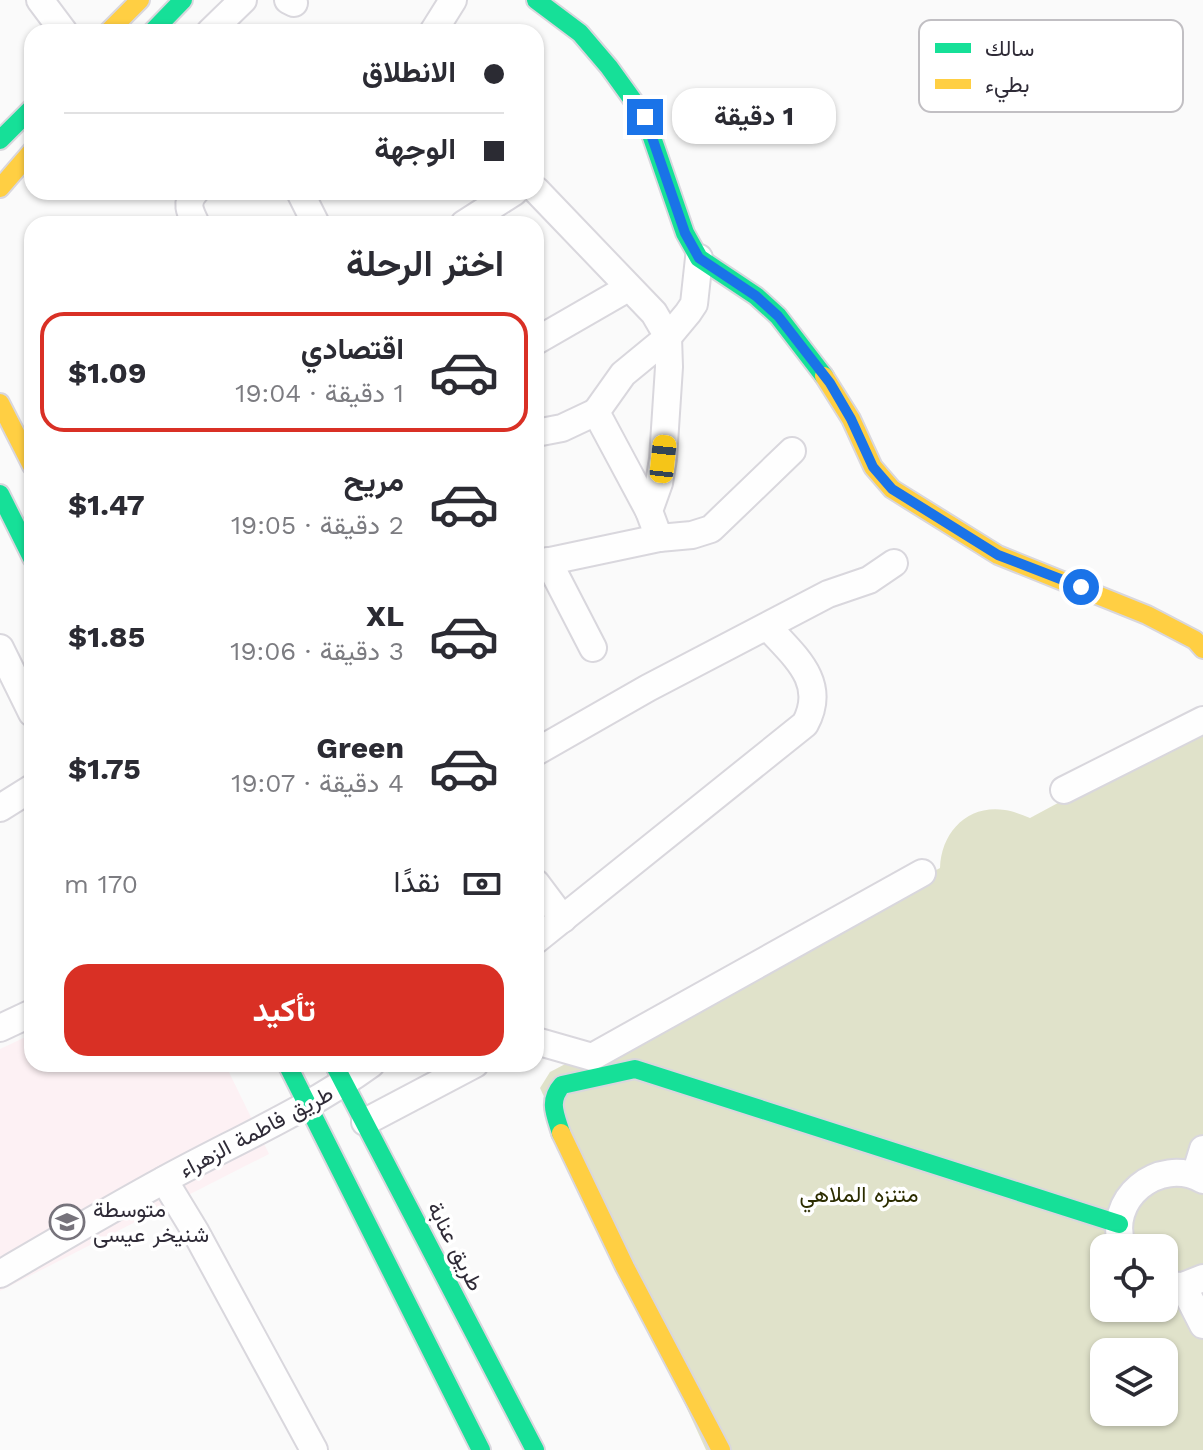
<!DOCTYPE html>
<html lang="ar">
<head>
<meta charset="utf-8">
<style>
  body { margin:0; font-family:"Work Sans",Vazirmatn,sans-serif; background:#f2f2f3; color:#2b2b33; direction:rtl; height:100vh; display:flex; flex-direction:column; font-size:30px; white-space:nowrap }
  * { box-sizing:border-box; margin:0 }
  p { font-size:26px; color:#7c7c81 }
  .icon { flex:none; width:44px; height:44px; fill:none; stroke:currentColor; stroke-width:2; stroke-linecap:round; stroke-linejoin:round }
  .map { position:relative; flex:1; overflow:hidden; direction:ltr }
  .panel { position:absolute; left:24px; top:216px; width:520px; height:856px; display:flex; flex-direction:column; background:#fff; border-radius:24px; box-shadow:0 2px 6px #0004; direction:rtl }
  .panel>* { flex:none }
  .top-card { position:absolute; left:24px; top:24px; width:520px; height:176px; border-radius:24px; box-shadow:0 2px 6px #0004; direction:rtl; display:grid; align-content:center; height:176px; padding:0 40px; background:#fff }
  .buttons { position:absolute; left:1090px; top:1234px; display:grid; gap:16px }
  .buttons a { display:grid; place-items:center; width:88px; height:88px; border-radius:16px; background:#fff; box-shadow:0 2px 6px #0004; font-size:40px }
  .end { position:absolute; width:36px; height:36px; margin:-18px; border:10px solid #1a73e8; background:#fff; box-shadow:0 0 0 4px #fff }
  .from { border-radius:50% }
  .bubble { position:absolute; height:56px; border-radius:24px; background:#fff; box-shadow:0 2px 6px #0004; font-size:26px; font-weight:700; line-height:56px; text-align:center; direction:rtl }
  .car { position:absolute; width:24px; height:48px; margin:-24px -12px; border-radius:10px; box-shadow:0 0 6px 2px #0007; background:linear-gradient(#f5c518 24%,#345 0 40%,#f5c518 0 76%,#345 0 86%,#f5c518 0) }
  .top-card b { display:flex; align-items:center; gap:28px; height:76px; font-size:30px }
  .top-card b+b { border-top:2px solid #e1e1e2 }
  .top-card i { width:20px; height:20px; background:#2b2b33 }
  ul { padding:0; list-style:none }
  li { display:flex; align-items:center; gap:24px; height:120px; margin:0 16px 12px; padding:0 24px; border:4px solid transparent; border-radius:24px }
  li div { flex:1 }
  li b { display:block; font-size:30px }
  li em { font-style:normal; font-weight:700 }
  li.on { border-color:#d93025 }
  li>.icon { width:72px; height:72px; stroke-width:1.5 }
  h2 { padding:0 40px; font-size:36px; line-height:96px }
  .pay { display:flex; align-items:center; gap:20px; height:88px; padding:0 40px; font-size:30px }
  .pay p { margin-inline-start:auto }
  .primary-button { display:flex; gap:16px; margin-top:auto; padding:16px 40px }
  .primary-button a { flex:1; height:92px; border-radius:24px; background:#d93025; color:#fff; font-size:32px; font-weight:700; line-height:92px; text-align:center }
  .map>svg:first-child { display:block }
</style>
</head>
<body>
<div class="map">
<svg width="1203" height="1450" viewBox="0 0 1203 1450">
  <rect width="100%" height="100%" fill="#fafafa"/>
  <path fill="#fdf1f4" d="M32 1034V1064H225L269 1154 0 1291V1049Z"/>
  <path fill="#e0e2ca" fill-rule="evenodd" d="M1203 725V1450H706L540 1088 550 1072 940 868C941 832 968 804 1005 810 1013 811 1022 815 1030 818ZM1104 1248H1164V1308H1104ZM1104 1352H1164V1412H1104Z"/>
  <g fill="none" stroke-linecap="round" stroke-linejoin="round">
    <g stroke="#d9d7dd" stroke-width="30">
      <g id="street">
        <path d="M40 0 64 32"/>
        <path d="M288 0 294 3"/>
        <path d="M210 32 243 0"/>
        <path d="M433 32 453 0"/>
        <path d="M536 190 654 313 668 337 669 367 663 459 659 483 649 511 659 538"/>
        <path d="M195 192C185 203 190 212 196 224"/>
        <path d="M300 192 316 224"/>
        <path d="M464 224 514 192"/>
        <path d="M536 341 628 288"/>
        <path d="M536 433 562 428 596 412"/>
        <path d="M649 511 596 412 623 374 668 337 688 313 694 304 699 258"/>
        <path d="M548 561 593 648"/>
        <path d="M536 564 659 538 692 535 711 529 792 451"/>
        <path d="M0 648 32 713"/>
        <path d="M536 752 648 688 828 594 869 580 894 563"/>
        <path d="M1064 790 1203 720"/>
        <path d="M0 808 32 788"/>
        <path d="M536 883 563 919"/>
        <path d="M536 940 805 724C828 682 794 656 768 627"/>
        <path d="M0 1028 32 1013"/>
        <path d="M536 1041 592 1057 922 873"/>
        <path d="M365 1122 475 1064"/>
        <path d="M1195 1175 1203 1149"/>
        <path d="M164 1180 195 1231 314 1450"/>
        <path d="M1123 1248C1104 1200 1159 1155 1203 1180"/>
        <path d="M0 1274C55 1242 109 1210 164 1180 233 1142 306 1111 371 1064"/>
        <path d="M1164 1285 1183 1286 1203 1278"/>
        <path d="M1183 1286 1203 1325"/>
      </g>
    </g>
    <g stroke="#d9d7dd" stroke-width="22">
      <g id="fast">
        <path d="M536 0 580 33 609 67 645 117 685 233 699 258 756 296 778 316 824 376"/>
        <path d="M152 32 183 0"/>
        <path d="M0 140 32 108"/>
        <path d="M0 494 32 558"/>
        <path d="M287 1064 481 1450"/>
        <path d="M334 1064 535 1450"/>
        <path d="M561 1133C555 1114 548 1101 562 1085L635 1069 1119 1224"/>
      </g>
    </g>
    <g stroke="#d9d7dd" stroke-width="22">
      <g id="slow">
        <path d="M108 32 140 0"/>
        <path d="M0 188 32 151"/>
        <path d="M824 376 851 419 873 467 892 489 998 555 1147 615 1195 640 1203 649"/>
        <path d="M0 403 32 466"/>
        <path d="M561 1133 625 1267 721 1450"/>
      </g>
    </g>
    <use href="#street" stroke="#fefefe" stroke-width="26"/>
    <use href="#fast" stroke="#16e098" stroke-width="18"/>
    <use href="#slow" stroke="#ffcf43" stroke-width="18"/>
  </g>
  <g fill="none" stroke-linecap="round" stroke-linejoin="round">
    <path stroke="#1a73e8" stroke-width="10" d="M645 117 685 233 699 258 756 296 778 316 830 383 851 419 873 467 892 489 998 555 1081 587"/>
  </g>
  <defs>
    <g id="school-ring" transform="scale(1.8)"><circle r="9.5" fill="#fff" stroke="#76737b" stroke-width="1.5"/><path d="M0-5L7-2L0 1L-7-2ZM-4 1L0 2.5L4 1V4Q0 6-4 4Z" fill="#76737b"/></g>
  </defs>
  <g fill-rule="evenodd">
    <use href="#school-ring" x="67" y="1222"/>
  </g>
  <g text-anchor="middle" stroke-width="7" stroke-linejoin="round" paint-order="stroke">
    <g font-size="22" fill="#2f2b37" stroke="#fff">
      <text transform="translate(256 1131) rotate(-28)" y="8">طريق فاطمة الزهراء</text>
      <text transform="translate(456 1246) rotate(63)" y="8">طريق عنابة</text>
    </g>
    <g font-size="22" fill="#2c2d00" stroke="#fff">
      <text x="859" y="1202">متنزه الملاهي</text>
    </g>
    <g font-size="22" fill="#2f2b37" stroke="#fff" text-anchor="start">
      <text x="93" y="1217">متوسطة<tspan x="93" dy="25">شنيخر عيسى</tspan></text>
    </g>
  </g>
  <rect x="919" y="20" width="264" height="92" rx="12" fill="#fff" stroke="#c1bfc3" stroke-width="2"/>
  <rect x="935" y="43" width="36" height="10" fill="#16e098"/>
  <rect x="935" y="79" width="36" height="10" fill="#ffcf43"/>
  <g font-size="22" fill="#2f2b37">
    <text x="985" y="56">سالك</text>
    <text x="985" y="92">بطيء</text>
  </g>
</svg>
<div class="buttons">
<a><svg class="icon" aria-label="locate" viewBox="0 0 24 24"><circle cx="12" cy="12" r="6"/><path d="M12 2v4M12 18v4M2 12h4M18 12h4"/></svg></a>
<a><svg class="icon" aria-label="layers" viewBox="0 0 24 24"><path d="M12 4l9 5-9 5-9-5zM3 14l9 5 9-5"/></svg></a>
</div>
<i class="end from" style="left:1081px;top:587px"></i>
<i class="end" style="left:645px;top:117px"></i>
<div class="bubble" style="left:672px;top:88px;width:164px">1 دقيقة</div>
<i class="car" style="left:663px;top:459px;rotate:6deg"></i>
<div class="top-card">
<b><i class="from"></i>الانطلاق</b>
<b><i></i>الوجهة</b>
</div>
<section class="panel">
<h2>اختر الرحلة</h2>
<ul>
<li class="on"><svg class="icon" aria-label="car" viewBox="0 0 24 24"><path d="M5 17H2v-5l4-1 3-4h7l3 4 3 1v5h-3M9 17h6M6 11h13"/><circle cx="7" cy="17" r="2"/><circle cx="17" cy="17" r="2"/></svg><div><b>اقتصادي</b><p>1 دقيقة · 19:04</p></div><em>$1.09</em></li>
<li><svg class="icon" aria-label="car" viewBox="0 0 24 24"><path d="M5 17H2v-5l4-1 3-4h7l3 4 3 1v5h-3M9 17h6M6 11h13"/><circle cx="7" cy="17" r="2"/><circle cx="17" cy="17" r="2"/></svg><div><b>مريح</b><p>2 دقيقة · 19:05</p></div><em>$1.47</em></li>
<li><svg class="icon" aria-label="car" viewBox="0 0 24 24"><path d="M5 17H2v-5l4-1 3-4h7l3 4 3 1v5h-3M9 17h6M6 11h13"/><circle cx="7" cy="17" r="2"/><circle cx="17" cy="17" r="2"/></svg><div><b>XL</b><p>3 دقيقة · 19:06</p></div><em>$1.85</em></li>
<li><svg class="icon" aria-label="car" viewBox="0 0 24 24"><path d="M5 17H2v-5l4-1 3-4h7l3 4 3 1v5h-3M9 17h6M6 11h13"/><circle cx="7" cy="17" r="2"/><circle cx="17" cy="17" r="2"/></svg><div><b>Green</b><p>4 دقيقة · 19:07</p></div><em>$1.75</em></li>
</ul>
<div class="pay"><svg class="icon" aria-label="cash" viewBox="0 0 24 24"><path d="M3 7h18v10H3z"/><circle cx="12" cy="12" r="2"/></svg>نقدًا<p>170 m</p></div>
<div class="primary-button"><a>تأكيد</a></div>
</section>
</div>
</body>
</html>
